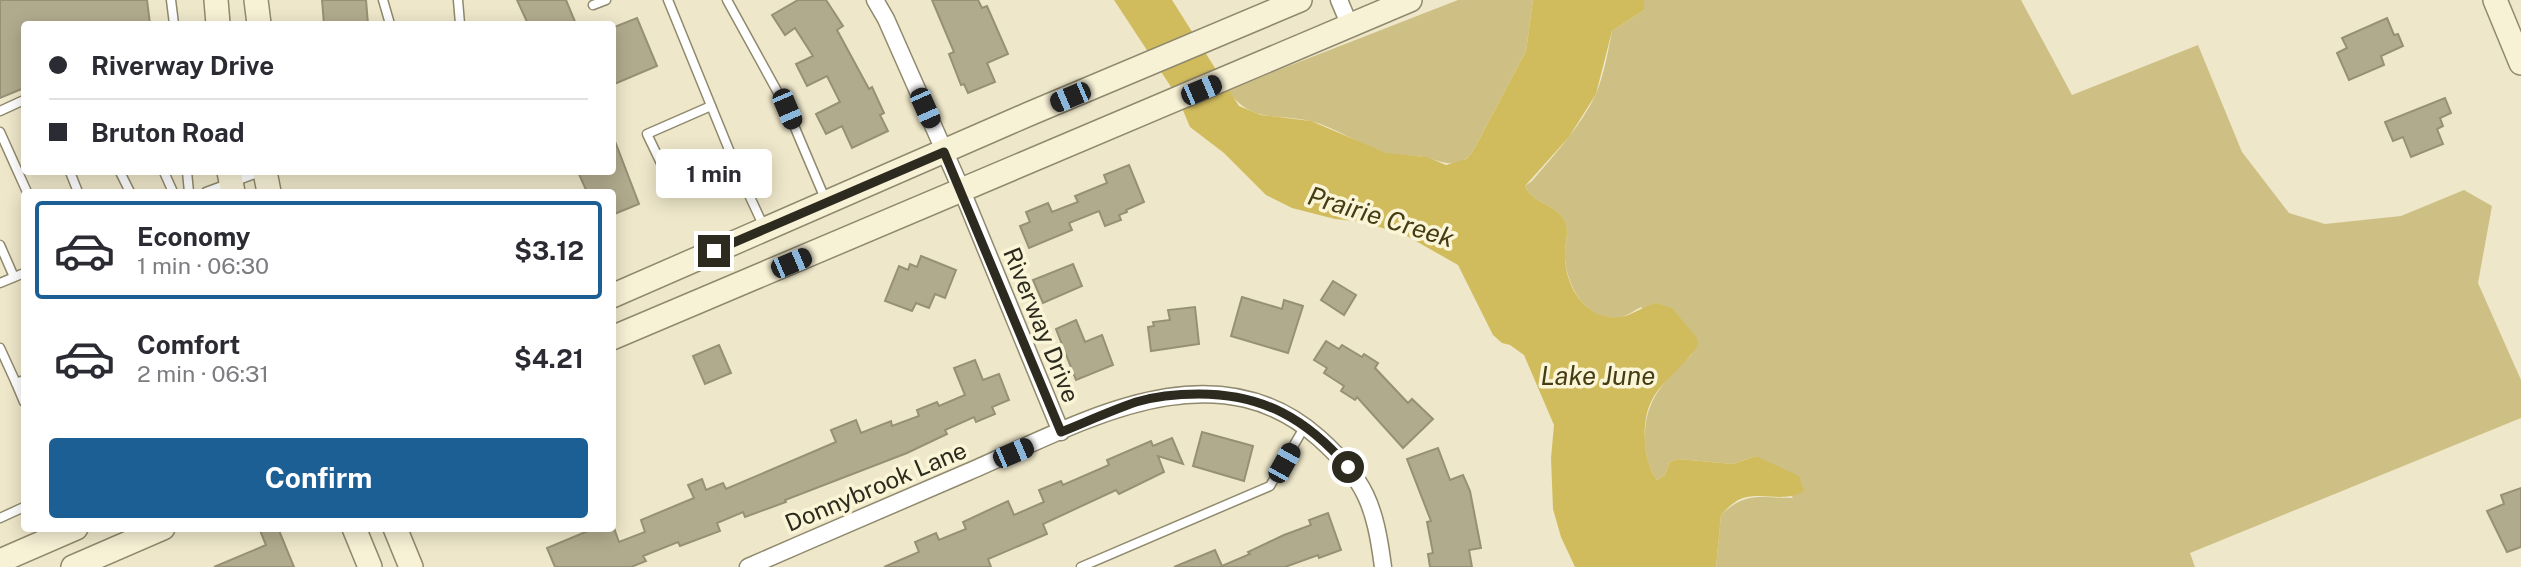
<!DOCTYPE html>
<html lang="en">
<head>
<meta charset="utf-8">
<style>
  body { margin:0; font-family:"Public Sans",sans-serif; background:#f7f7f7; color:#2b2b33; height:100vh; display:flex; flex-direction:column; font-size:26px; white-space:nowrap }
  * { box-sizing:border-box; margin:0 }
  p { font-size:23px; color:#7c7c81 }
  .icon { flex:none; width:38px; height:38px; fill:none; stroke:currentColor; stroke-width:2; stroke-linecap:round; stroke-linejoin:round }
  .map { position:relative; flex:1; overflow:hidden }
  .panel { position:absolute; left:21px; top:189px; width:595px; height:343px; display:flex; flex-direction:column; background:#fff; border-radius:7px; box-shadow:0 4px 18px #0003 }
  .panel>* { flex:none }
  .top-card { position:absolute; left:21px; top:21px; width:595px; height:154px; border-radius:7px; box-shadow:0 4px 18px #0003; display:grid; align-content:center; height:154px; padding:0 28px; background:#fff }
  .end { position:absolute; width:32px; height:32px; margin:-16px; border:9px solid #2d2b1f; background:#fff; box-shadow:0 0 0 4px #fff }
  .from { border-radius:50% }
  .bubble { position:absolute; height:49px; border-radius:7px; background:#fff; box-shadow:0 4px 18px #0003; font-size:23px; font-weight:700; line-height:49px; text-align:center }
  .car { position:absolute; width:21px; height:42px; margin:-21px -10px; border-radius:9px; box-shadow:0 0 5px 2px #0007; background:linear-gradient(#222 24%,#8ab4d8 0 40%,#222 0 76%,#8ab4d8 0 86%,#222 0) }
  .top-card b { display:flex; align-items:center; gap:24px; height:66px; font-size:26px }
  .top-card b+b { border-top:2px solid #e1e1e2 }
  .top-card i { width:18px; height:18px; background:#2b2b33 }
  ul { padding:12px 0 0; list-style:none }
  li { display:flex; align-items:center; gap:21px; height:98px; margin:0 14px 10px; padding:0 14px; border:4px solid transparent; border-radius:7px }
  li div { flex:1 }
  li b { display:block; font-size:26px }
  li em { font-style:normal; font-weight:700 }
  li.current { border-color:#1c5f95 }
  li>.icon { width:63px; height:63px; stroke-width:1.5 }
  .primary-button { display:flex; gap:14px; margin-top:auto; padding:14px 28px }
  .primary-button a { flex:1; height:80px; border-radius:7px; background:#1c5f95; color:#fff; font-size:28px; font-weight:700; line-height:80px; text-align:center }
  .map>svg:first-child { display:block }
</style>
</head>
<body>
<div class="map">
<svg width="2521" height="567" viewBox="0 0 2521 567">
  <rect width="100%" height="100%" fill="#eee7ca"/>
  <g fill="#cec084">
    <path d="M1458 0H1533L1526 51 1472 153C1457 169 1446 163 1428 158 1414 154 1399 157 1385 153 1359 145 1336 127 1310 121 1274 113 1253 124 1227 90Z"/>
    <path d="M1644 0H2021L2072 95 2198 45 2242 152 2289 213 2325 224 2401 216 2464 190 2492 206 2478 283 2521 380V418L2190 553 2195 567H1716L1721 515C1746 491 1760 498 1793 498L1756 456 1733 464 1678 459 1670 462 1665 475 1657 480C1649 469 1646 457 1645 443 1643 401 1663 382 1692 354L1641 307C1635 310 1628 315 1622 317 1588 324 1567 288 1565 258 1564 248 1569 235 1566 226 1560 204 1533 205 1525 186L1532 181C1555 154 1581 126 1596 94 1604 74 1608 52 1612 31L1644 10Z"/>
  </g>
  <path fill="#d1bc5d" d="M1114 0H1172L1239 106 1261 115 1311 121 1386 153 1427 157 1446 165 1466 159 1472 153 1526 51 1533 0H1644V10L1612 31 1596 94 1569 137 1525 186C1533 205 1560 204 1566 225 1569 235 1564 248 1565 258 1566 288 1587 322 1621 317 1632 315 1644 306 1656 303L1672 308 1697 338 1698 345C1672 384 1642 386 1645 443 1646 456 1649 469 1657 480L1665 475 1670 462 1678 459 1733 464 1756 456 1799 476 1804 491C1784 503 1764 492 1743 498 1734 501 1728 508 1721 515L1716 567H1575L1561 537 1553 509 1551 458 1554 425 1524 355 1510 345 1502 343 1493 335 1458 265 1407 236 1364 222 1335 219 1292 208 1266 195 1224 153 1190 127 1177 96Z"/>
  <g fill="#b1ab8e" stroke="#969075" stroke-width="2">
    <path d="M0 0H147L150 24H24V88L0 98Z"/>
    <path d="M322 0H366L368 24H324Z"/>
    <path d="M517 0H566L576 24H528Z"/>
    <path d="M798 0H826L843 26 837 30 869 89 872 87 884 113 880 115 888 131 852 148 842 126 826 134 816 114 840 102 827 76 807 86 796 64 813 56 795 28 785 35 772 15Z"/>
    <path d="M932 0H978L982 8 987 6 1008 54 987 63 995 82 968 93 964 84 961 85 949 54 954 52Z"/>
    <path d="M637 18 657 66 612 85V28Z"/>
    <path d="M2387 18 2394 35 2398 34 2403 46 2381 56 2384 65 2349 80 2337 53 2347 48 2342 38Z"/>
    <path d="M2445 98 2451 113 2440 118 2443 126 2437 129 2443 144 2411 157 2403 137 2393 141 2385 122Z"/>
    <path d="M613 136 639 204 612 215V192H587L578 172H612Z"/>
    <path d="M1129 165 1144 202 1126 210 1127 212 1119 215 1121 220 1105 226 1099 211 1069 223 1072 230 1029 248 1020 226 1030 222 1026 212 1048 203 1052 212 1078 202 1075 196 1107 183 1104 175Z"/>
    <path d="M921 256 956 270 945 298 935 294 929 308 916 303 912 311 885 301 899 266 908 270 910 264 917 267Z"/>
    <path d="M1073 264 1082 286 1043 303 1033 280Z"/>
    <path d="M1333 281 1356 295 1344 315 1321 300Z"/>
    <path d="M1242 297 1282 309 1284 300 1303 306 1288 353 1231 336Z"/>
    <path d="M1195 307 1199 344 1151 351 1148 327 1154 326 1153 322 1170 320 1168 310Z"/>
    <path d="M1076 320 1085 342 1102 335 1113 365 1076 380 1056 329Z"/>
    <path d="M1326 341 1339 349 1342 345 1362 357 1364 354 1378 363 1375 368 1408 403 1412 399 1433 419 1403 448 1357 397 1355 400 1341 391 1344 386 1324 373 1327 368 1314 360Z"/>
    <path d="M719 345 731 373 705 384 693 356Z"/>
    <path d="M975 360 983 380 999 374 1009 400 992 407 995 414 976 422 974 417 945 430 947 434 907 453 785 500 786 502 745 517 743 512 717 523 720 531 680 546 678 542 643 556 646 561 631 567H555L547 548 595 528H614L619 542 645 532 641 520 694 498 688 485 702 479 706 490 723 483 726 489 836 442 831 430 856 420 861 433 891 421 892 426 919 416 917 410 937 402 939 406 965 395 954 368Z"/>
    <path d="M1202 432 1253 446 1244 481 1193 466Z"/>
    <path d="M1172 438 1183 464 1158 456 1164 472 1119 494 1116 490 1043 524 1047 534 988 559 991 567H884L919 552 915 542 936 533 939 540 966 529 963 522 1008 501 1014 515 1044 502 1039 490 1061 481 1063 485 1109 465 1107 460 1151 441 1153 446Z"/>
    <path d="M1438 448 1450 480 1463 475 1470 491 1481 548 1469 550 1472 567H1430L1428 554 1433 553 1427 522 1431 521 1407 459Z"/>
    <path d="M2521 488V547L2507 552 2487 511 2504 504 2501 495Z"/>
    <path d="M1328 513 1341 550 1319 558 1318 555 1285 567H1174L1215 550 1222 566 1250 554 1248 552 1284 535 1311 525 1309 520Z"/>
    <path d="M259 528H278L294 567H214L266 545Z"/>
  </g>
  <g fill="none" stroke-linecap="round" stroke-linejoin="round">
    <g stroke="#8f896d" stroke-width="11">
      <g id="lane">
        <path d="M171 0 174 24"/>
        <path d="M383 0 390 24"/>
        <path d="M458 0 460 24"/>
        <path d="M668 0 736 167 764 227"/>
        <path d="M727 0 787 109 826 201"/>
        <path d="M593 5 606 0"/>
        <path d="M711 106 647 134 672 186 734 161"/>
        <path d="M0 111 24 100"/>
        <path d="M0 132 27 192"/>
        <path d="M70 172 78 192"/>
        <path d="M120 172 130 192"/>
        <path d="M164 172 173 192"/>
        <path d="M187 172 189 192"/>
        <path d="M206 192 260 172"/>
        <path d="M0 245 14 277"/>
        <path d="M0 283 24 273"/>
        <path d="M0 348 16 383 24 380"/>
        <path d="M16 383 24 402"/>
        <path d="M0 518 24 507"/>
        <path d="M1081 567 1270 486 1305 426"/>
      </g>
    </g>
    <g stroke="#8f896d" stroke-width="19">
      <g id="street">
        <path d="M875 0 886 19 962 191 1061 432"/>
        <path d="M1339 0 1350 26"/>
        <path d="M748 567C821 535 894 504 968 472 1077 425 1212 343 1319 438 1366 480 1375 506 1383 567"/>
      </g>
    </g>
    <g stroke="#8f896d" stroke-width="26">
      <g id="secondary">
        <path d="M216 0 218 24"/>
        <path d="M256 0 259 24"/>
        <path d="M2495 0 2521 63"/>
        <path d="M229 172 233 192"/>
        <path d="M265 172 269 192"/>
        <path d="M612 296 1029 114 1300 0"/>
        <path d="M612 338 1410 0"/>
        <path d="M354 528 370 567"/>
        <path d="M395 528 411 567"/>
        <path d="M0 561 76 528"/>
        <path d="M73 567 163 528"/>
      </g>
    </g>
    <use href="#lane" stroke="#fff" stroke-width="8"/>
    <use href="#street" stroke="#fff" stroke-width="16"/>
    <use href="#secondary" stroke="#f7f1d6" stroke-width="23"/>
  </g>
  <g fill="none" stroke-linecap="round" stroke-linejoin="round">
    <path stroke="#2d2b1f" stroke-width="9" d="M714 251 944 152 1061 432C1086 422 1110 411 1136 402 1156 396 1179 394 1199 394 1263 394 1307 419 1348 467"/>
  </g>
  <g text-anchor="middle" stroke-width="7" stroke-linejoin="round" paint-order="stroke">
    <g font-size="24" fill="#2d2b1f" stroke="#fbf5d7">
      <text transform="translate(1041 325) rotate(68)" y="8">Riverway Drive</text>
      <text transform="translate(876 487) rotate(-23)" y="8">Donnybrook Lane</text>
    </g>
    <g font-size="26" font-style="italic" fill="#453c13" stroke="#fbf5d7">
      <text transform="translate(1381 217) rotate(17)" y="9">Prairie Creek</text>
      <text x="1598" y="385">Lake June</text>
    </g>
  </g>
</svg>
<i class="end from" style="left:1348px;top:467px"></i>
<i class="end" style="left:714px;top:251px"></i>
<div class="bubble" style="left:656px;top:149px;width:116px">1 min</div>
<i class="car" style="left:1201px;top:90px;rotate:67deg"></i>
<i class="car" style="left:1070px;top:97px;rotate:247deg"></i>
<i class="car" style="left:925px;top:108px;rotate:156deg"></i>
<i class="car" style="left:787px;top:109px;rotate:157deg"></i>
<i class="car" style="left:791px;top:263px;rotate:67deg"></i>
<i class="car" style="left:1013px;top:453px;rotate:67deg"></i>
<i class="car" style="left:1284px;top:463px;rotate:29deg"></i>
<div class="top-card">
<b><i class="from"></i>Riverway Drive</b>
<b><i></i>Bruton Road</b>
</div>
<section class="panel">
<ul>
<li class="current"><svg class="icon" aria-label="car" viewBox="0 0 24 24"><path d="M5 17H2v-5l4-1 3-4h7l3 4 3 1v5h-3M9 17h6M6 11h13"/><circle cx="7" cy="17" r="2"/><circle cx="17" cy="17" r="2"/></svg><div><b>Economy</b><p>1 min · 06:30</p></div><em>$3.12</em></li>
<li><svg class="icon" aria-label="car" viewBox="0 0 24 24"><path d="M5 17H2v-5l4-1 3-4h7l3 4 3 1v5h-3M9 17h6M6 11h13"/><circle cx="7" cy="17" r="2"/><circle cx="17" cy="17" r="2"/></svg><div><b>Comfort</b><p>2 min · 06:31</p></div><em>$4.21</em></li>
</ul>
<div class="primary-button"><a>Confirm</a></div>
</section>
</div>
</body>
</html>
